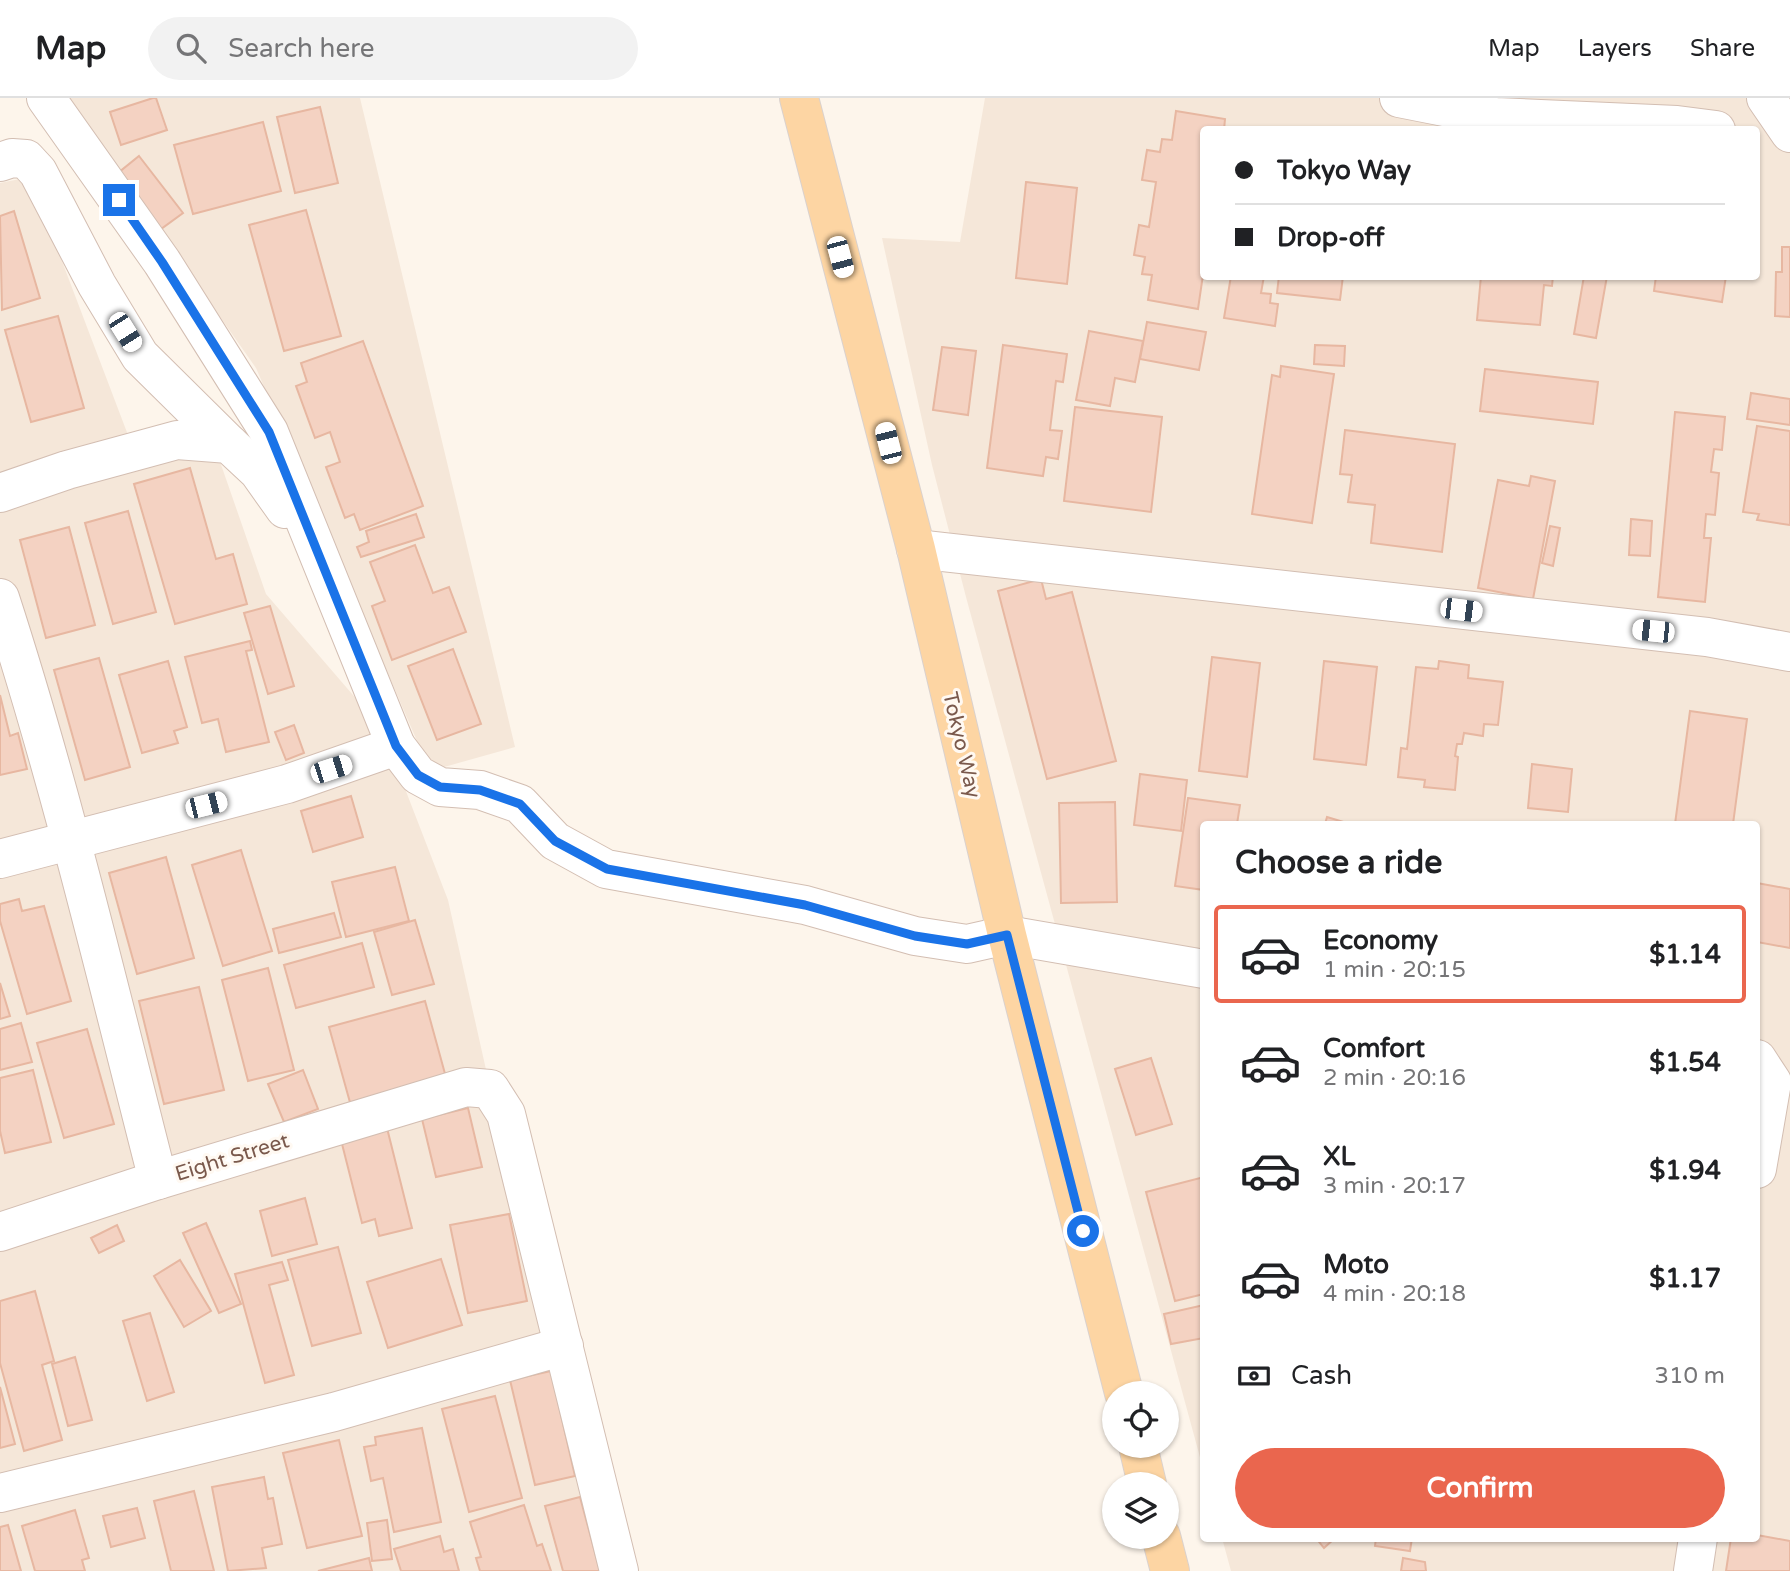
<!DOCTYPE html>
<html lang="en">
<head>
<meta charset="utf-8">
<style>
  body { margin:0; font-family:"Varela Round",sans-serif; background:#f2f2f2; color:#202124; height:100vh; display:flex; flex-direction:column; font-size:26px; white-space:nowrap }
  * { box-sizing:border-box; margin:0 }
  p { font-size:23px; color:#757577 }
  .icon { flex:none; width:38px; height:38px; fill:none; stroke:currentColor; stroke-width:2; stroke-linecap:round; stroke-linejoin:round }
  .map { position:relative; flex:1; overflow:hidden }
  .drawer { position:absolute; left:1200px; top:723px; width:560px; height:721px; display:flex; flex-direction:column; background:#fff; border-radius:7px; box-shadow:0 2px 5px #0004 }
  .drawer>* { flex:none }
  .top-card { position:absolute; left:1200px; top:28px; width:560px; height:154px; border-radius:7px; box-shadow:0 2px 5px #0004; display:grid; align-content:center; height:154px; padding:0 35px; background:#fff }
  .tools { position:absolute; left:1102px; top:1283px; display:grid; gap:14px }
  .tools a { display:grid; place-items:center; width:77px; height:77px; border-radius:50%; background:#fff; box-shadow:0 2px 5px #0004; font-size:35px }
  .end { position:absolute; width:32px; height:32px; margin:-16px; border:9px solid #1a73e8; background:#fff; box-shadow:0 0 0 4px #fff }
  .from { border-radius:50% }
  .car { position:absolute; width:21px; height:42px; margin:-21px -10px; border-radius:9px; box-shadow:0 0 5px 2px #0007; background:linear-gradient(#fff 24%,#345 0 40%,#fff 0 76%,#345 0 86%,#fff 0) }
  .top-card b { display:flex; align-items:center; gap:24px; height:66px; font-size:26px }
  .top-card b+b { border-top:2px solid #e0e0e0 }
  .top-card i { width:18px; height:18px; background:#202124 }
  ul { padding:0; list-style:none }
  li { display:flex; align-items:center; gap:21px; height:98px; margin:0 14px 10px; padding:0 21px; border:4px solid transparent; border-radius:7px }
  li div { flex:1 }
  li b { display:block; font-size:26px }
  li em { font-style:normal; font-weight:800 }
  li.on { border-color:#ea664e }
  li>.icon { width:63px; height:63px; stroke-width:1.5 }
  h2 { padding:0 35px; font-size:32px; line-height:84px }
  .pay { display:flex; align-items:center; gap:18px; height:77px; padding:0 35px; font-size:26px }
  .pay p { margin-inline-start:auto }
  .cta { display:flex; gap:14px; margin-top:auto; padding:14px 35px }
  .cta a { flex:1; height:80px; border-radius:42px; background:#ea664e; color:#fff; font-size:28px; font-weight:800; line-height:80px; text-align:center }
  header { display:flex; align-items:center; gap:42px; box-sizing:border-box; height:98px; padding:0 35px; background:#fff; border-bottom:2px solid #e0e0e0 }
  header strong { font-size:33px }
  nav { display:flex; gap:38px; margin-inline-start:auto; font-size:24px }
  .search { width:490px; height:63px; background:#f2f2f2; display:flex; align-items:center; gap:18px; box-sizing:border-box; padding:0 24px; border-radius:38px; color:#757577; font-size:26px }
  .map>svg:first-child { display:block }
</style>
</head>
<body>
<header>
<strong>Map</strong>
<div class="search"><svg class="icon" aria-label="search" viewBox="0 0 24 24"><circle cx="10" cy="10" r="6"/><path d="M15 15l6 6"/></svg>Search here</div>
<nav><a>Map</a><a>Layers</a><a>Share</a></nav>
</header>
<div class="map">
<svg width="1790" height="1473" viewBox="0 0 1790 1473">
  <rect width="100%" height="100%" fill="#fdf5eb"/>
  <g fill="#f5e7d9" fill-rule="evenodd">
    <path d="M66 0H360L515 649 430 673 256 270Z"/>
    <path d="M985 0H1790V1473H1231L1222 1440H1757V726H1204V1374L966 499 932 367 882 140 960 144ZM1204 32H1757V178H1204Z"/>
    <path d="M30 79 139 366 217 355 266 496 371 618 402 683 448 802 489 985 609 1473H0V85Z"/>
  </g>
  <g fill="#f4d2c2" stroke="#e7b7a1" stroke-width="2">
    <path d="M153 0H156L167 32 121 47 110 14Z"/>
    <path d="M320 9 338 85 295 95 277 19Z"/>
    <path d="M1176 13 1225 21 1224 32H1204V170L1198 211 1148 202 1152 177 1142 176 1145 159 1134 157 1139 127 1149 129 1156 84 1142 82 1147 52 1160 54 1162 41 1172 42Z"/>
    <path d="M263 24 281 93 193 116 174 47Z"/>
    <path d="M139 58 183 115 161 131 118 75Z"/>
    <path d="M1026 84 1077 90 1067 186 1016 180Z"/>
    <path d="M306 112 341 238 284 253 249 127Z"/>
    <path d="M14 113 40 200 2 212 0 118Z"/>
    <path d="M1782 149H1790V219L1775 218 1776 174H1782Z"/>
    <path d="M1231 178H1264L1261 195 1271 196 1270 205 1278 206 1275 228 1224 220Z"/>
    <path d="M1279 178H1343L1340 202 1277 195Z"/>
    <path d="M1481 178H1553L1552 188 1544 187 1540 227 1477 222Z"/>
    <path d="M1584 178H1607L1596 240 1574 236Z"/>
    <path d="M1656 178H1726L1722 204 1654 193Z"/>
    <path d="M58 218 84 310 31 324 5 232Z"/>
    <path d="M1147 224 1206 234 1199 272 1140 261Z"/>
    <path d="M1089 233 1143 243 1135 284 1115 280 1110 308 1076 302Z"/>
    <path d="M363 243 423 408 360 432 354 416 345 420 326 369 340 364 330 334 315 340 296 288 307 284 301 265Z"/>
    <path d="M1003 247 1067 256 1063 284 1056 283 1050 332 1062 333 1058 361 1046 359 1043 378 987 370Z"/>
    <path d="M1315 247 1345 248 1344 268 1314 266Z"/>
    <path d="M942 249 976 253 968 317 933 312Z"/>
    <path d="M1281 268 1334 276 1312 425 1252 416 1272 277 1280 279Z"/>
    <path d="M1485 271 1598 284 1593 326 1480 313Z"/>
    <path d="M1751 295 1790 301V327L1747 321Z"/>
    <path d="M1075 309 1162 319 1151 414 1064 403Z"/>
    <path d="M1675 314 1725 319 1722 352 1714 351 1711 374 1719 375 1715 417 1706 416 1704 440H1711L1705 504 1658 499Z"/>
    <path d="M1757 328 1790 333V427L1757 422 1759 416 1743 414Z"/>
    <path d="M1345 332 1455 346 1442 454 1371 445 1375 407 1348 404 1352 377 1340 376Z"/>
    <path d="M190 370 216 461 233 456 247 506 175 526 134 386Z"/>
    <path d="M1531 378 1555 383 1533 501 1478 490 1498 382 1529 388Z"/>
    <path d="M128 413 156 514 113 526 85 425Z"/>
    <path d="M416 416 424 439 361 459 357 449 369 444 366 433Z"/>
    <path d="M1631 421 1652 423 1650 458 1629 457Z"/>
    <path d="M1550 428 1560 430 1553 468 1542 465Z"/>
    <path d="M69 429 95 527 46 540 20 442Z"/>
    <path d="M415 447 433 495 449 489 466 534 392 562 372 508 385 503 370 464Z"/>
    <path d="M1041 481 1046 501 1072 494 1116 663 1047 681 998 493Z"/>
    <path d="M270 508 294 588 268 596 244 515Z"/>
    <path d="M250 543 252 552 246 553 269 644 226 654 218 621 202 625 185 559Z"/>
    <path d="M453 551 481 626 437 642 408 568Z"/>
    <path d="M1212 559 1260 565 1247 679 1199 673Z"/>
    <path d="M99 560 130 669 85 682 54 572Z"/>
    <path d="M168 563 187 629 174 633 178 645 142 655 119 577Z"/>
    <path d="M1324 563 1377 569 1366 667 1314 661Z"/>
    <path d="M1439 563 1469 567 1468 580 1503 584 1498 627 1484 626 1483 638 1464 635 1462 646H1457L1455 658 1458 659 1455 692 1424 689 1425 682 1398 679 1401 650 1407 651 1416 569 1438 571Z"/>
    <path d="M0 597 10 638 18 635 27 671 0 677Z"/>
    <path d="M1690 613 1747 621 1733 726H1675Z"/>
    <path d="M294 627 304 655 286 662 275 634Z"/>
    <path d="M1532 666 1572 671 1568 714 1528 710Z"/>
    <path d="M1140 676 1187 682 1181 733 1134 727Z"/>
    <path d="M351 698 363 739 313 754 301 713Z"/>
    <path d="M1188 700 1240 707 1237 726H1204V792L1175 788Z"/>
    <path d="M1115 704 1117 804 1061 805 1059 705Z"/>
    <path d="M1327 719 1350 726H1325Z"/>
    <path d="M241 752 272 853 223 868 192 767Z"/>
    <path d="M166 759 194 860 137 876 109 775Z"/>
    <path d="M395 769 409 823 346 839 332 784Z"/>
    <path d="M1757 785 1790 791V850L1757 844Z"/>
    <path d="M19 801 22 813 44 808 71 903 27 916 0 823V806Z"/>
    <path d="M334 815 341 839 279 855 273 831Z"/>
    <path d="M415 822 434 886 392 897 374 834Z"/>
    <path d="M362 845 374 889 296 910 284 867Z"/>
    <path d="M268 870 294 972 248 983 222 882Z"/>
    <path d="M0 885 10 918 0 921Z"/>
    <path d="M199 889 224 992 164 1006 139 903Z"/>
    <path d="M425 903 447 983 351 1008 329 929Z"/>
    <path d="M21 925 32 964 0 972V931Z"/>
    <path d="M87 931 114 1026 64 1040 37 945Z"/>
    <path d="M1151 960 1172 1026 1136 1037 1115 971Z"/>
    <path d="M33 972 51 1044 5 1055 0 1033V980Z"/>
    <path d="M303 972 318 1011 284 1024 268 986Z"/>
    <path d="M468 1010 482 1069 436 1079 422 1021Z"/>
    <path d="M387 1030 412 1130 379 1138 375 1121 362 1125 341 1042Z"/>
    <path d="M1204 1079V1196L1175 1203 1146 1094Z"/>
    <path d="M305 1100 317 1146 272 1158 260 1113Z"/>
    <path d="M509 1116 527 1203 468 1215 450 1127Z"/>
    <path d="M206 1125 241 1206 219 1215 183 1135Z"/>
    <path d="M117 1127 124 1143 99 1155 91 1140Z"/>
    <path d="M338 1149 361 1235 312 1248 288 1162Z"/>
    <path d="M441 1161 462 1227 388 1250 367 1184Z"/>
    <path d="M180 1162 211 1213 184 1229 154 1178Z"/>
    <path d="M282 1164 288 1182 269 1187 294 1277 265 1285 235 1176Z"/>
    <path d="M35 1193 54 1263 42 1267 62 1342 24 1353 0 1265V1203Z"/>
    <path d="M1204 1207V1240L1171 1246 1164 1216Z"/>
    <path d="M150 1215 174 1294 147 1303 123 1223Z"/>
    <path d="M75 1259 92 1322 68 1328 52 1266Z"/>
    <path d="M551 1273 575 1378 535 1387 510 1282Z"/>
    <path d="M0 1289 15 1346 0 1350Z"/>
    <path d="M495 1298 522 1400 469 1414 442 1311Z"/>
    <path d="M422 1330 441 1424 394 1434 383 1380 371 1383 364 1349 376 1347 375 1339Z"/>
    <path d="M339 1342 362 1438 307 1450 283 1355Z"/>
    <path d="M264 1379 268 1401 273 1400 282 1446 262 1450 266 1470 228 1473 212 1389Z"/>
    <path d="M194 1393 214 1473H171L154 1403Z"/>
    <path d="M580 1399 600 1473H563L545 1408Z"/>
    <path d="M524 1407 537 1448 542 1446 551 1473H480L476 1460 481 1459 470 1424Z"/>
    <path d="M137 1410 145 1440 111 1449 103 1418Z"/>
    <path d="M75 1412 89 1460 82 1462 85 1473H35L22 1428Z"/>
    <path d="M387 1422 392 1461 372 1463 367 1425Z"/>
    <path d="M8 1427 21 1473H0V1429Z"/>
    <path d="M1757 1437 1790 1443V1473H1726L1731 1440H1757Z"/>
    <path d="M440 1438 444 1454 453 1451 459 1473H401L394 1451Z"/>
    <path d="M1316 1440H1335L1324 1450Z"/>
    <path d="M1376 1440H1412L1410 1453 1375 1448Z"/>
    <path d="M369 1460 372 1473H318Z"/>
    <path d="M1403 1460 1425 1464 1426 1473H1401Z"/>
  </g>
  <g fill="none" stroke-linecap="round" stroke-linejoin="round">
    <g stroke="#d3beb2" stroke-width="40">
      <g id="minor">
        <path d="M46 0 162 164 269 334 396 648 418 677 440 689 480 692 520 706 555 743 606 771 805 807 915 838 967 846 1007 837 1204 871"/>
        <path d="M1399 0 1495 19 1677 27 1716 32"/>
        <path d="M1766 0 1790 35"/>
        <path d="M0 64 12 60 26 61 38 74 97 187 140 258 229 346"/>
        <path d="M0 395 67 372 177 342 229 346 258 373 285 411"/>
        <path d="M916 451 1707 539 1790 554"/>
        <path d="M0 500C62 691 108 887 158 1082"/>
        <path d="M0 761 287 686 396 648"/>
        <path d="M1757 961 1772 984 1757 1071"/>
        <path d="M0 1134 158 1082 466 989 490 991 506 1016 619 1473"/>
        <path d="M0 1395 334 1314 564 1248"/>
        <path d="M1693 1473 1698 1440"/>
      </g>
    </g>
    <g stroke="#dad1cd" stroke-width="40">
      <g id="major">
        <path d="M799 0 916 451 1007 837 1124 1295"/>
        <path d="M1138 1348 1147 1386"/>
        <path d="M1161 1438 1170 1473"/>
      </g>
    </g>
    <use href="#minor" stroke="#fff" stroke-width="38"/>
    <use href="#major" stroke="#fdd5a3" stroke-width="38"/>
  </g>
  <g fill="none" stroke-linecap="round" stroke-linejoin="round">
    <path stroke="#1a73e8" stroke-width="9" d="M119 102 162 164 269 334 396 648 418 677 440 689 480 692 520 706 555 743 607 771 805 807 915 838 967 846 1007 837 1083 1133"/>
  </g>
  <g text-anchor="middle" stroke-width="6" stroke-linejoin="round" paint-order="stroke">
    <g font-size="21" fill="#7a594c" stroke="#fff9f2">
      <text transform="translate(962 647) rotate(77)" y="7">Tokyo Way</text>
      <text transform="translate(232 1059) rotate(-17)" y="7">Eight Street</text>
    </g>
  </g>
</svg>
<div class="tools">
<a><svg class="icon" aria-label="locate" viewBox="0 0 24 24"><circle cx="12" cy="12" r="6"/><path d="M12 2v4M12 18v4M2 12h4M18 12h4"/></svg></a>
<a><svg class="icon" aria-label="layers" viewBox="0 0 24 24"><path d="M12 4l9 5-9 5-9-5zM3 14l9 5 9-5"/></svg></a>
</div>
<i class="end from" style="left:1083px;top:1133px"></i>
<i class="end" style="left:119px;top:102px"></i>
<i class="car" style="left:840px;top:159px;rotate:165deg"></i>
<i class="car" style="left:125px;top:234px;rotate:148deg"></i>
<i class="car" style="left:888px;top:345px;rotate:346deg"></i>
<i class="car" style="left:1461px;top:512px;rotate:97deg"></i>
<i class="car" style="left:1653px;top:533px;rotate:276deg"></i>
<i class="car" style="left:331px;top:671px;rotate:72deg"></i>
<i class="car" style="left:206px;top:707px;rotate:76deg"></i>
<div class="top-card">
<b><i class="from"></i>Tokyo Way</b>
<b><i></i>Drop-off</b>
</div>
<section class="drawer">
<h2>Choose a ride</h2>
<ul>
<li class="on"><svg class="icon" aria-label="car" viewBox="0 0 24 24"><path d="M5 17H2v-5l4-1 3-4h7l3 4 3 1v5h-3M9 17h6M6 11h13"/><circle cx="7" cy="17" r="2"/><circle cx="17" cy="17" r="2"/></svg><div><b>Economy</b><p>1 min · 20:15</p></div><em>$1.14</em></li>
<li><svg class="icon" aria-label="car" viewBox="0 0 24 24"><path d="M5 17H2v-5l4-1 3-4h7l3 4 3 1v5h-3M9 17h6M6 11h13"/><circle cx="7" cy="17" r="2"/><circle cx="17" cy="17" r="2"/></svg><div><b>Comfort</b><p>2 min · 20:16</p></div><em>$1.54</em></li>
<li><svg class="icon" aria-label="car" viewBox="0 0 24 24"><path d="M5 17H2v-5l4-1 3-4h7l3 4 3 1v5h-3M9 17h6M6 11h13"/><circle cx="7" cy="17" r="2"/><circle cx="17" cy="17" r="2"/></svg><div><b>XL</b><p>3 min · 20:17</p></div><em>$1.94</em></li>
<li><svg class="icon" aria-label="car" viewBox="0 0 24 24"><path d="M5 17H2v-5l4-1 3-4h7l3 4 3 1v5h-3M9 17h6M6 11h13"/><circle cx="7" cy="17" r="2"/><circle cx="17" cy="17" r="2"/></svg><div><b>Moto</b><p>4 min · 20:18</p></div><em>$1.17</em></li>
</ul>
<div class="pay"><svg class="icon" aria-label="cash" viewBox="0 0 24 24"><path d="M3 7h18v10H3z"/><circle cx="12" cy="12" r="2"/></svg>Cash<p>310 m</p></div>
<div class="cta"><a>Confirm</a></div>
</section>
</div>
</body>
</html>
